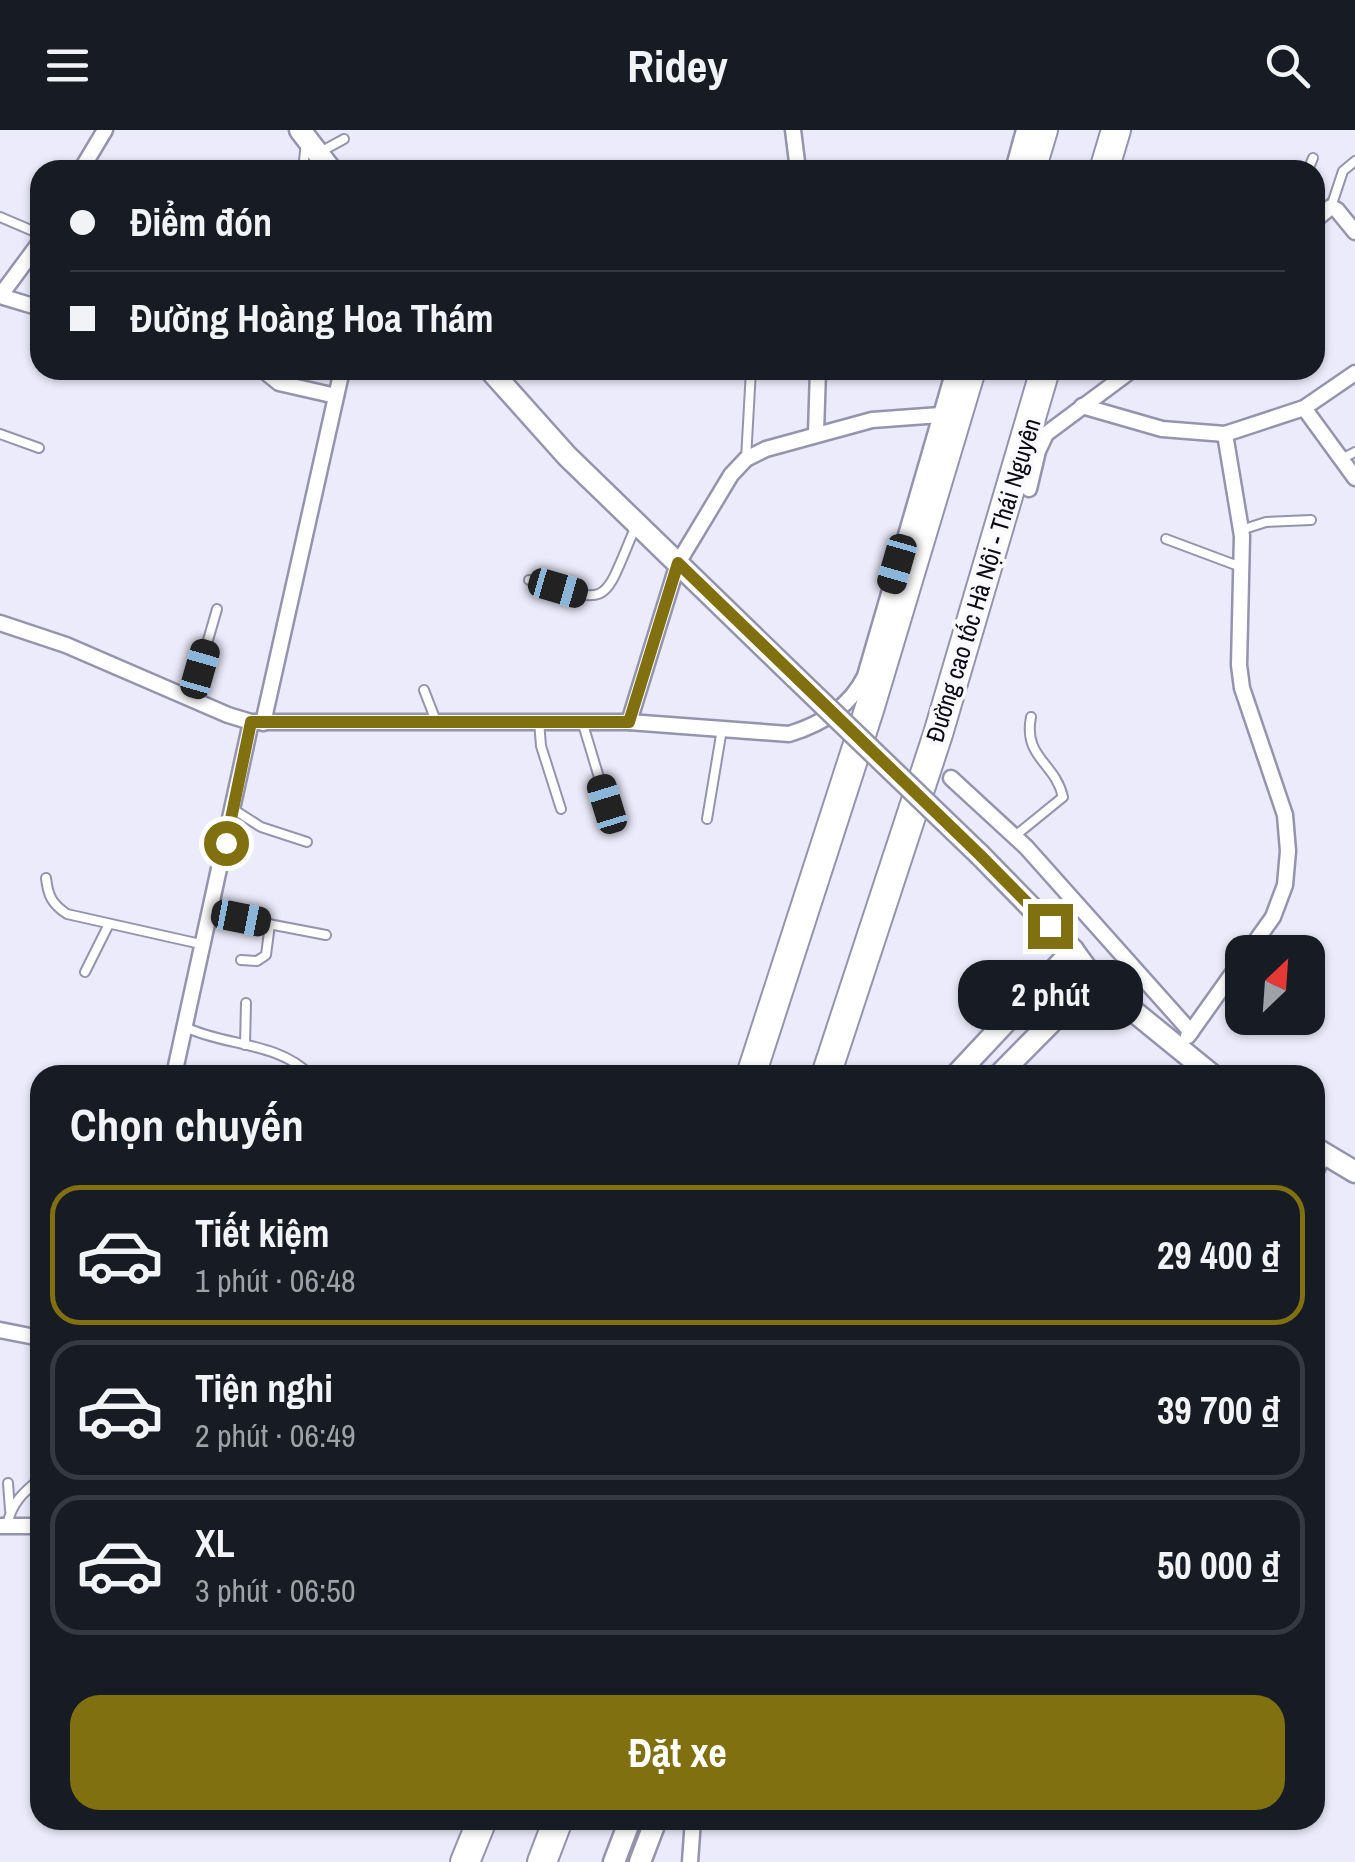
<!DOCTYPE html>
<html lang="vi">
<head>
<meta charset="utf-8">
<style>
  body { margin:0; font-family:"Archivo Narrow",sans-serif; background:#20242c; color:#f1f3f6; height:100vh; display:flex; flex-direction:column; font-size:38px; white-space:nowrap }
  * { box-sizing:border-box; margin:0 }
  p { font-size:32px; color:#9ea1a6 }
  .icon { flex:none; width:55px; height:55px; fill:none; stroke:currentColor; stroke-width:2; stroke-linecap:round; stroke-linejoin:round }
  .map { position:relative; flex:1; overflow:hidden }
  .sheet { position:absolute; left:30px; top:935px; width:1295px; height:765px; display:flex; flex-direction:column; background:#171b24; border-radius:30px; box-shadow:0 2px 8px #0004 }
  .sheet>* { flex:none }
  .hud { position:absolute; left:30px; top:30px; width:1295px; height:220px; border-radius:30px; box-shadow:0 2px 8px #0004; display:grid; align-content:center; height:220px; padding:0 40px; background:#171b24 }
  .needle { width:65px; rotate:25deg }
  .fabs { position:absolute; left:1225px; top:805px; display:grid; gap:20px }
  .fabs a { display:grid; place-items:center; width:100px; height:100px; border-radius:20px; background:#171b24; box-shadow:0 2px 8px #0004; font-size:50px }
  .end { position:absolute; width:45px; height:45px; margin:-22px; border:12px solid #807010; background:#fff; box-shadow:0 0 0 5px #fff }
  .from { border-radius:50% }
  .bubble { position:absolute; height:70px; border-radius:30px; background:#171b24; box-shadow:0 2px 8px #0004; font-size:32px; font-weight:700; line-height:70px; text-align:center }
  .car { position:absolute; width:30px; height:60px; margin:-30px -15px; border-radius:12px; box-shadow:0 0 8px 2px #0007; background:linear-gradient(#222 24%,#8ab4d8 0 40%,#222 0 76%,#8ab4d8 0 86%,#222 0) }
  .hud b { display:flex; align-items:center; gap:35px; height:95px; font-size:38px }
  .hud b+b { border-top:2px solid #363941 }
  .hud i { width:25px; height:25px; background:#f1f3f6 }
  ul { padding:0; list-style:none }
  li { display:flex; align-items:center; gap:30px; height:140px; margin:0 20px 15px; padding:0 20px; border:5px solid #363941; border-radius:30px }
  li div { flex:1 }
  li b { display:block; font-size:38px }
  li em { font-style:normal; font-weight:700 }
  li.selected { border-color:#807010 }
  li>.icon { width:90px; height:90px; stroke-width:1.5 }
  h2 { padding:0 40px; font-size:45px; line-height:120px }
  .button { display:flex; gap:20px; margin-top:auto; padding:20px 40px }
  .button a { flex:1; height:115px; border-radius:30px; background:#807010; color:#fff; font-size:40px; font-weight:700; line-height:115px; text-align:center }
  header { display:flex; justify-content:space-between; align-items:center; height:130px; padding:0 40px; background:#171b24; font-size:45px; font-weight:700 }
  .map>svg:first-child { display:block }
</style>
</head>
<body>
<header><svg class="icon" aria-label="menu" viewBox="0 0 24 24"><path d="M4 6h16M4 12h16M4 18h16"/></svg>Ridey<svg class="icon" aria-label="search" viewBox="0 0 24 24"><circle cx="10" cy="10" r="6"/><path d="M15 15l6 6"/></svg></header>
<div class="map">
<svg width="1355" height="1732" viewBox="0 0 1355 1732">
  <rect width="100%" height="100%" fill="#ebebfb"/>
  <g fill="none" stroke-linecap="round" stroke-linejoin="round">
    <g stroke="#9494ac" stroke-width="12">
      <g id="lane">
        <path d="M322 21 344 9"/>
        <path d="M303 40 306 12"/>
        <path d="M1308 40 1313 28"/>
        <path d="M1331 77 1343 41 1355 31"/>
        <path d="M0 87 40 104"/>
        <path d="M0 304 39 318"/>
        <path d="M746 329 751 240"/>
        <path d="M1341 329 1355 322"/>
        <path d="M1241 400 1266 392 1311 390"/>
        <path d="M1166 409 1241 437"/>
        <path d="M529 450C613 475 601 477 635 398"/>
        <path d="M424 560 436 591"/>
        <path d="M191 569 217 479"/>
        <path d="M539 591 541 616 561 679"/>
        <path d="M582 591 607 674"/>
        <path d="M233 679 261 697 307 712"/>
        <path d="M707 689 722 599"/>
        <path d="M1015 706 1063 667C1055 632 1023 628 1031 587"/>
        <path d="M46 748C48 766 52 774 67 784L205 815"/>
        <path d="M211 783 326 805"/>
        <path d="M241 830 257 831 266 825 270 794"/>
        <path d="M85 842 109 794"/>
        <path d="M185 897C224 916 279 912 310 945"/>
        <path d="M245 915 246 873"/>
        <path d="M8 1353 10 1380"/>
        <path d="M7 1396C11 1374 22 1363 40 1349"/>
      </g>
    </g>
    <g stroke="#9494ac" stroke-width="19">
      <g id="street">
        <path d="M793 0 798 40"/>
        <path d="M81 40 105 0"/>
        <path d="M1013 40 1024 0"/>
        <path d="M1315 90 1331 77 1337 80 1355 102"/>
        <path d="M0 166 40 112"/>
        <path d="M0 166 40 178"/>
        <path d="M263 240 279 253 336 266"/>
        <path d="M1082 276 1162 299 1225 304 1304 278 1355 243"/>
        <path d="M1304 278 1355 348"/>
        <path d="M816 303 818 240"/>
        <path d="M1225 304 1242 406 1239 535 1242 558 1285 685 1288 721 1285 755 1273 787 1248 822"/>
        <path d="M1029 359 1038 321 1046 304 1132 240"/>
        <path d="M0 493 66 515 228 585 251 592H629L789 604C822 594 850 577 865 546L954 240"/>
        <path d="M629 592 678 433 731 345 746 329 766 319 872 290 940 285"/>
        <path d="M263 593 342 240"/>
        <path d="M951 648 1026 717 1191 902"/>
        <path d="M1188 906 1242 830"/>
        <path d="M174 945 251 592"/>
        <path d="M1315 1043 1324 1024"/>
        <path d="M0 1200 40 1208"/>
        <path d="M0 1396H40"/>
        <path d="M690 1732 693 1690"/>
      </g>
    </g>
    <g stroke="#9494ac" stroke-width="25">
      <g id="secondary">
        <path d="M300 0 331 40"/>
        <path d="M490 240 567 326 796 548"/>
        <path d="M980 725 1073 820 1094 849 1212 945"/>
        <path d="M956 945 1073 820"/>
        <path d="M999 945 1094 849"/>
        <path d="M1315 1018 1355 1042"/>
        <path d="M614 1732 630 1690"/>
        <path d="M640 1732 656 1690"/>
      </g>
    </g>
    <g stroke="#9494ac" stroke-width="32">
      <g id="highway">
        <path d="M1031 40 1043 0"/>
        <path d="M1104 40 1116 0"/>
        <path d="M751 945 869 580 971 240"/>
        <path d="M826 945 938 604 1045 240"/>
        <path d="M465 1732 482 1690"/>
        <path d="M542 1732 558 1690"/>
      </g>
    </g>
    <use href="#lane" stroke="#fff" stroke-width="8"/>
    <use href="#street" stroke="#fff" stroke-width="14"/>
    <use href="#secondary" stroke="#fff" stroke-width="20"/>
    <use href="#highway" stroke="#fff" stroke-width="28"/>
    <g stroke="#9494ac" stroke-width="25" stroke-linecap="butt">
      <path id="secondary-bridge" d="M796 548 980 725"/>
    </g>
    <use href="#secondary-bridge" stroke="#fff" stroke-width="20"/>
  </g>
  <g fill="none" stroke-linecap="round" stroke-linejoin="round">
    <path stroke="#807010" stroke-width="12" d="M226 713 251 592H629L678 433 980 725 1050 796"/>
  </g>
  <g text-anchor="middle" stroke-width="8" stroke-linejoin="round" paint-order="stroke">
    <g font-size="25" fill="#0c0b14" stroke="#f9f9ff">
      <text transform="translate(983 450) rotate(-73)" y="9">Đường cao tốc Hà Nội - Thái Nguyên</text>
    </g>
  </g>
</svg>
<div class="fabs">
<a><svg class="needle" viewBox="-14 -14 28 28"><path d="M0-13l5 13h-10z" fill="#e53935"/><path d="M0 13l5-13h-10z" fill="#9ea1a6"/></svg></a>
</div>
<i class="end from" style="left:226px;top:713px"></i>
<i class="end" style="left:1050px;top:796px"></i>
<div class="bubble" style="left:958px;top:830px;width:185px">2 phút</div>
<i class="car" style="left:897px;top:434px;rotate:196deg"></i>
<i class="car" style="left:558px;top:458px;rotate:106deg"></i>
<i class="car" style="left:200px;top:539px;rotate:16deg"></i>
<i class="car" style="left:607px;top:674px;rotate:343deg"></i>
<i class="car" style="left:241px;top:788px;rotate:101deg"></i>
<div class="hud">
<b><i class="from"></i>Điểm đón</b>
<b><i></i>Đường Hoàng Hoa Thám</b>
</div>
<section class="sheet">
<h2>Chọn chuyến</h2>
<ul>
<li class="selected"><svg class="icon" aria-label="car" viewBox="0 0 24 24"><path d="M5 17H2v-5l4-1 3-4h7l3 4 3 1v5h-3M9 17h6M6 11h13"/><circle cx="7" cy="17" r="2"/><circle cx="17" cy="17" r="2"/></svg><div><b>Tiết kiệm</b><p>1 phút · 06:48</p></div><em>29 400 ₫</em></li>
<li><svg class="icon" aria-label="car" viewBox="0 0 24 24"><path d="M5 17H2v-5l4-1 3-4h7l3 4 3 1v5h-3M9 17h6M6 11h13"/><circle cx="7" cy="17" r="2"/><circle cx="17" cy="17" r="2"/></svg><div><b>Tiện nghi</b><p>2 phút · 06:49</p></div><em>39 700 ₫</em></li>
<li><svg class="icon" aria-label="car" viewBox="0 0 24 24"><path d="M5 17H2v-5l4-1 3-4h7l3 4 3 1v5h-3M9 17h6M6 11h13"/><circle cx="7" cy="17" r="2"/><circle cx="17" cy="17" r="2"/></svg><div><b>XL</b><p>3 phút · 06:50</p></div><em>50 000 ₫</em></li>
</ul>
<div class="button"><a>Đặt xe</a></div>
</section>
</div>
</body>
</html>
